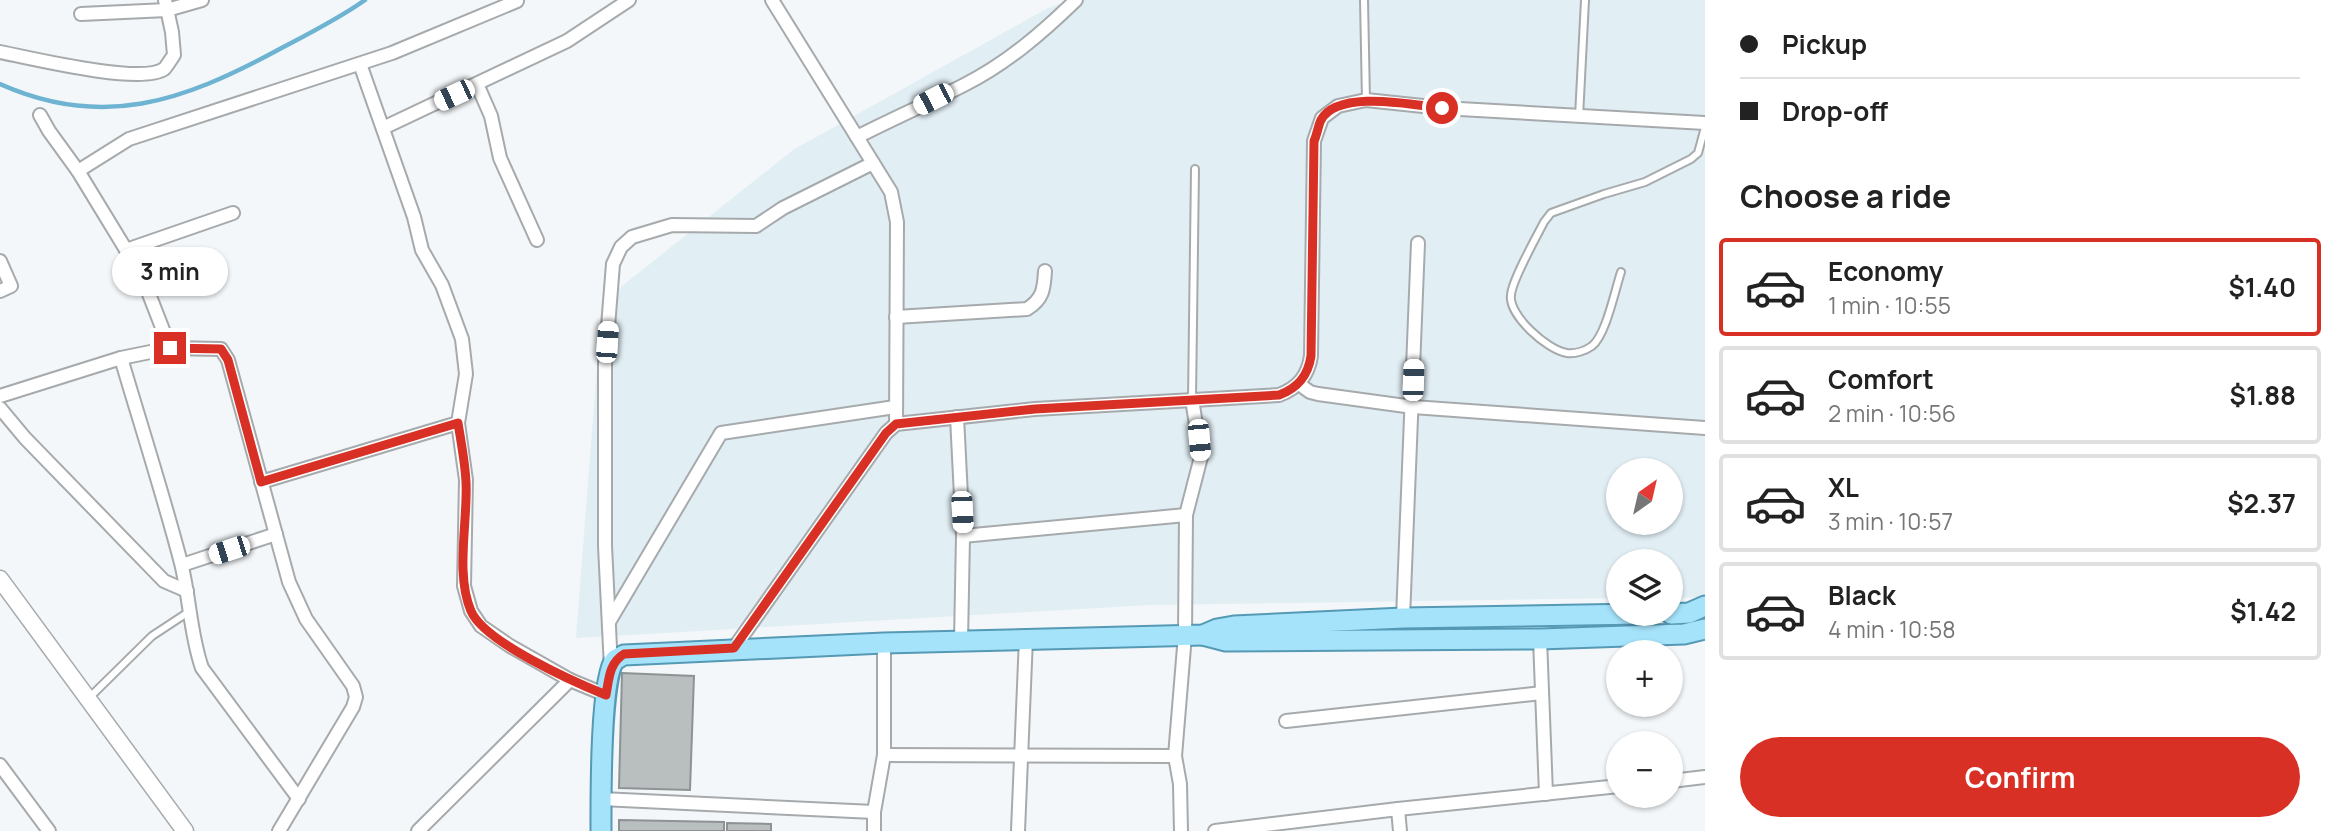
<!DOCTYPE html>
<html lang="en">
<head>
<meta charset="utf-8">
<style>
  body { margin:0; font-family:Manrope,sans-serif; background:#f6f6f6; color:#222; height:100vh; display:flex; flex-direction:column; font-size:26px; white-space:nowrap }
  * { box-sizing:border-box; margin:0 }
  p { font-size:23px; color:#767676 }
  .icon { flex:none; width:38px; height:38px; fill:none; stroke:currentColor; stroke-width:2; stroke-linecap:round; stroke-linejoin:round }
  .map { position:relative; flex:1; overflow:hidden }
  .drawer { display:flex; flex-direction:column; background:#fff; width:630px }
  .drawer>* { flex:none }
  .banner { display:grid; align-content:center; height:154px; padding:0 35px; background:#fff }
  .needle { width:46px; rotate:34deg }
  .controls { position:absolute; left:1606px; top:458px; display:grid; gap:14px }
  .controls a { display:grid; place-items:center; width:77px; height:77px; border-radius:50%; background:#fff; box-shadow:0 2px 5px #0004; font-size:35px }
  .end { position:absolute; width:32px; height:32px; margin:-16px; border:9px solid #d93025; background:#fff; box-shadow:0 0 0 4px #fff }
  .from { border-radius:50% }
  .bubble { position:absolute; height:49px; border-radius:24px; background:#fff; box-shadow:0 2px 5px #0004; font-size:23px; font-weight:700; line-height:49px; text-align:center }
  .car { position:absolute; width:21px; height:42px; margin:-21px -10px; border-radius:9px; box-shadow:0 0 5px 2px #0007; background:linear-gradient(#fff 24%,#345 0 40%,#fff 0 76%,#345 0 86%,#fff 0) }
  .banner b { display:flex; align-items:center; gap:24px; height:66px; font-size:26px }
  .banner b+b { border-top:2px solid #e0e0e0 }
  .banner i { width:18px; height:18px; background:#222 }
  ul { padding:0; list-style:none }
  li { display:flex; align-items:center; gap:21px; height:98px; margin:0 14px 10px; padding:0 21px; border:4px solid #e0e0e0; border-radius:7px }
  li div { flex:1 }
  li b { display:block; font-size:26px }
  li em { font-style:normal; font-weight:700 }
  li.active { border-color:#d93025 }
  li>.icon { width:63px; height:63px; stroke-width:1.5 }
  h2 { padding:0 35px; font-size:32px; line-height:84px }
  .cta { display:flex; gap:14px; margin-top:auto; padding:14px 35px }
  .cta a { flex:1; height:80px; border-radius:42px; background:#d93025; color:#fff; font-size:28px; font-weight:700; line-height:80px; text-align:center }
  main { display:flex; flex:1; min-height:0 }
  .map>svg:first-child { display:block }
</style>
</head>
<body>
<main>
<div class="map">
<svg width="1705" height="831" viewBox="0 0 1705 831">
  <rect width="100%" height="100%" fill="#f3f7f9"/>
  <path fill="#e1eef4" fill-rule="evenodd" d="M1070 0H1705V597L1671 598V562H1619V598L1150 605 576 638 602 302 793 150 1048 8ZM1619 471H1671V523H1619Z"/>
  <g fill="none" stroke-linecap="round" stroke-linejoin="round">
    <path stroke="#6eb4d2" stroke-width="4.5" d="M0 84C103 130 183 101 276 51 306 35 337 20 365 0"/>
  </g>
  <g fill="#b9bebf" stroke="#8e9294" stroke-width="2">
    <path d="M622 673 694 676 690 790 619 788Z"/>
    <path d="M619 820 724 822V831H619Z"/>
    <path d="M727 823 771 824V831H727Z"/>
  </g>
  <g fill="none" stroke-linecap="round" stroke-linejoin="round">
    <g stroke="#a6aaac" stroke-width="10">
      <g id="lane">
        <path d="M1364 0 1366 100"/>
        <path d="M1579 117 1585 0"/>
        <path d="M1621 272C1615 290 1606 335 1592 346 1585 351 1575 354 1567 353 1547 350 1508 315 1511 295 1512 280 1536 238 1544 222L1551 213 1604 194 1645 182 1691 159 1698 153 1705 127"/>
        <path d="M1192 399 1195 169"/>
        <path d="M90 697 152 636 190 611"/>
      </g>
    </g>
    <g stroke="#a6aaac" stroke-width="16">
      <g id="street">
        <path d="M772 0 891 192 897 222 896 424"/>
        <path d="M81 14 167 10 202 0"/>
        <path d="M0 52C30 58 141 85 164 69 167 66 171 59 174 55L172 32 165 0"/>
        <path d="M360 64 414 217 422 250 442 285 462 339 466 374 458 423 466 480 464 586 471 611 481 626 510 646 570 680 606 695"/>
        <path d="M477 84 491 116 500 158 537 240"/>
        <path d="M40 115 49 131 78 171 142 276 170 348"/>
        <path d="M383 128 567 41 629 0"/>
        <path d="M857 137C892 119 929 103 964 85 1006 64 1042 33 1076 0"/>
        <path d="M78 171 129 139 392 53 517 1"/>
        <path d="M126 250 233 213"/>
        <path d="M0 261 11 286 0 291"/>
        <path d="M896 317 1027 309C1043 299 1044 289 1045 271"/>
        <path d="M121 358C141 426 163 494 181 563 190 598 190 634 202 668L299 799"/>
        <path d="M1299 384 1310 392 1318 394 1413 407 1705 428"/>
        <path d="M0 396 121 358 170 348 221 349 228 360 289 582 306 619 353 686 356 697 353 707 279 831"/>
        <path d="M0 408 25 438 164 581 187 591"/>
        <path d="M957 417 963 536 961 641"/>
        <path d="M261 482 458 423"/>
        <path d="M963 536 1186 515"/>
        <path d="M182 565 276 534"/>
        <path d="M1403 618 1418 243"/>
        <path d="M609 622 721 433 895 407"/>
        <path d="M1540 639 1546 794"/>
        <path d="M734 648 886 433 896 424 1035 409 1279 395C1298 388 1308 376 1311 356L1314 141 1322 118 1338 106 1366 100 1442 108 1705 123"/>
        <path d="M611 668 605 546V364L613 264 621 247 632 237 672 225 756 226 783 208 873 163"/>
        <path d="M1286 721 1542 693"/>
        <path d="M884 755 1175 756"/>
        <path d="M0 765 49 831"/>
        <path d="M1671 781 1705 777"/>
        <path d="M601 799 874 812"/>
        <path d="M1398 809 1400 831"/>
        <path d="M418 831 570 680"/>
        <path d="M874 831V812L884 755V643"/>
        <path d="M1018 831 1026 638"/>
        <path d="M1181 831 1180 784 1175 756 1185 635 1186 515 1201 457 1192 399"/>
        <path d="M1215 831 1398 809 1619 786"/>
      </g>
    </g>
    <g stroke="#a6aaac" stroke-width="19">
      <path id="secondary" d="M0 579 185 831"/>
    </g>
    <g stroke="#5599b4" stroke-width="23">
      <g id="primary">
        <path d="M1671 614 1689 613 1705 606"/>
        <path d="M1203 635 1226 641 1540 639 1684 634 1705 629"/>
        <path d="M601 831C601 803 600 677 615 660 616 659 622 656 624 655L884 643 1203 635 1217 629 1234 626 1403 618 1639 614"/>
      </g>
    </g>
    <use href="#lane" stroke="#fff" stroke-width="6"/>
    <use href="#street" stroke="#fff" stroke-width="12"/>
    <use href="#secondary" stroke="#fff" stroke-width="16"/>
    <use href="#primary" stroke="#a5e3fb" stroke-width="19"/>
  </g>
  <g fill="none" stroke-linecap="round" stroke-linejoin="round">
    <path stroke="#d93025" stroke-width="9" d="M170 348 221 349 228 360 261 482 458 423C461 442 465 462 466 482 468 521 455 574 471 611 484 642 574 682 606 695 609 679 609 663 624 654L734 648 886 433 896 424 1035 409 1279 395C1298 388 1308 376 1311 356L1314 141C1317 135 1318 126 1321 120 1338 89 1413 105 1442 108"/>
  </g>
</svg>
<div class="controls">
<a><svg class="needle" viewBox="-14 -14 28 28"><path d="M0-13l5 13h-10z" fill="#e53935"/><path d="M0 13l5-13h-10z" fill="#767676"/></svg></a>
<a><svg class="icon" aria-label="layers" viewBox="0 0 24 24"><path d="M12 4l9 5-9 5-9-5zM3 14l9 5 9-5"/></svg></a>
<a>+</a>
<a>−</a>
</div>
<i class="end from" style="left:1442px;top:108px"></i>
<i class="end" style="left:170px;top:348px"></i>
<div class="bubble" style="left:112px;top:247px;width:116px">3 min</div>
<i class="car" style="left:454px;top:95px;rotate:245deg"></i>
<i class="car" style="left:933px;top:99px;rotate:243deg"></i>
<i class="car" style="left:607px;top:342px;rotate:4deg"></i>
<i class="car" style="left:1413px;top:380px;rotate:2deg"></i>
<i class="car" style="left:1199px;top:440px;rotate:175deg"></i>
<i class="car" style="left:962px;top:512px;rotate:177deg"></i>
<i class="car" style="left:229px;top:550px;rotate:252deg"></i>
</div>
<section class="drawer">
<div class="banner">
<b><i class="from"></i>Pickup</b>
<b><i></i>Drop-off</b>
</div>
<h2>Choose a ride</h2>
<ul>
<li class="active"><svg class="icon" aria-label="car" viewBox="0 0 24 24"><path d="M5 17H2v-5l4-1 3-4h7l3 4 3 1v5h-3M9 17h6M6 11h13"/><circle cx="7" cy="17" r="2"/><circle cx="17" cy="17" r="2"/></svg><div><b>Economy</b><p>1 min · 10:55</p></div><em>$1.40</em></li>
<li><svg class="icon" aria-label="car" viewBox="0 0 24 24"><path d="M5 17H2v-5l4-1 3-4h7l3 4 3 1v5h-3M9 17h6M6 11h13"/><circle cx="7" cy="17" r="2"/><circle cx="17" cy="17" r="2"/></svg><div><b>Comfort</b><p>2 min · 10:56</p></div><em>$1.88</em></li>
<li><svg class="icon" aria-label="car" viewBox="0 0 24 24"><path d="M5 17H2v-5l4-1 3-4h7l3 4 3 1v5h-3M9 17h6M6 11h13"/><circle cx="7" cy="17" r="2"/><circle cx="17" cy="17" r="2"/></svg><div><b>XL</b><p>3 min · 10:57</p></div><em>$2.37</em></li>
<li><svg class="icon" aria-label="car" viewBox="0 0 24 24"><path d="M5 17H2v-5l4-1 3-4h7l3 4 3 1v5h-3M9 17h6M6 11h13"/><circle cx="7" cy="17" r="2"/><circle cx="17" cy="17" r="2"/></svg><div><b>Black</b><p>4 min · 10:58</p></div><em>$1.42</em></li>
</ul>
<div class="cta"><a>Confirm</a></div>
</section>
</main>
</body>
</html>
